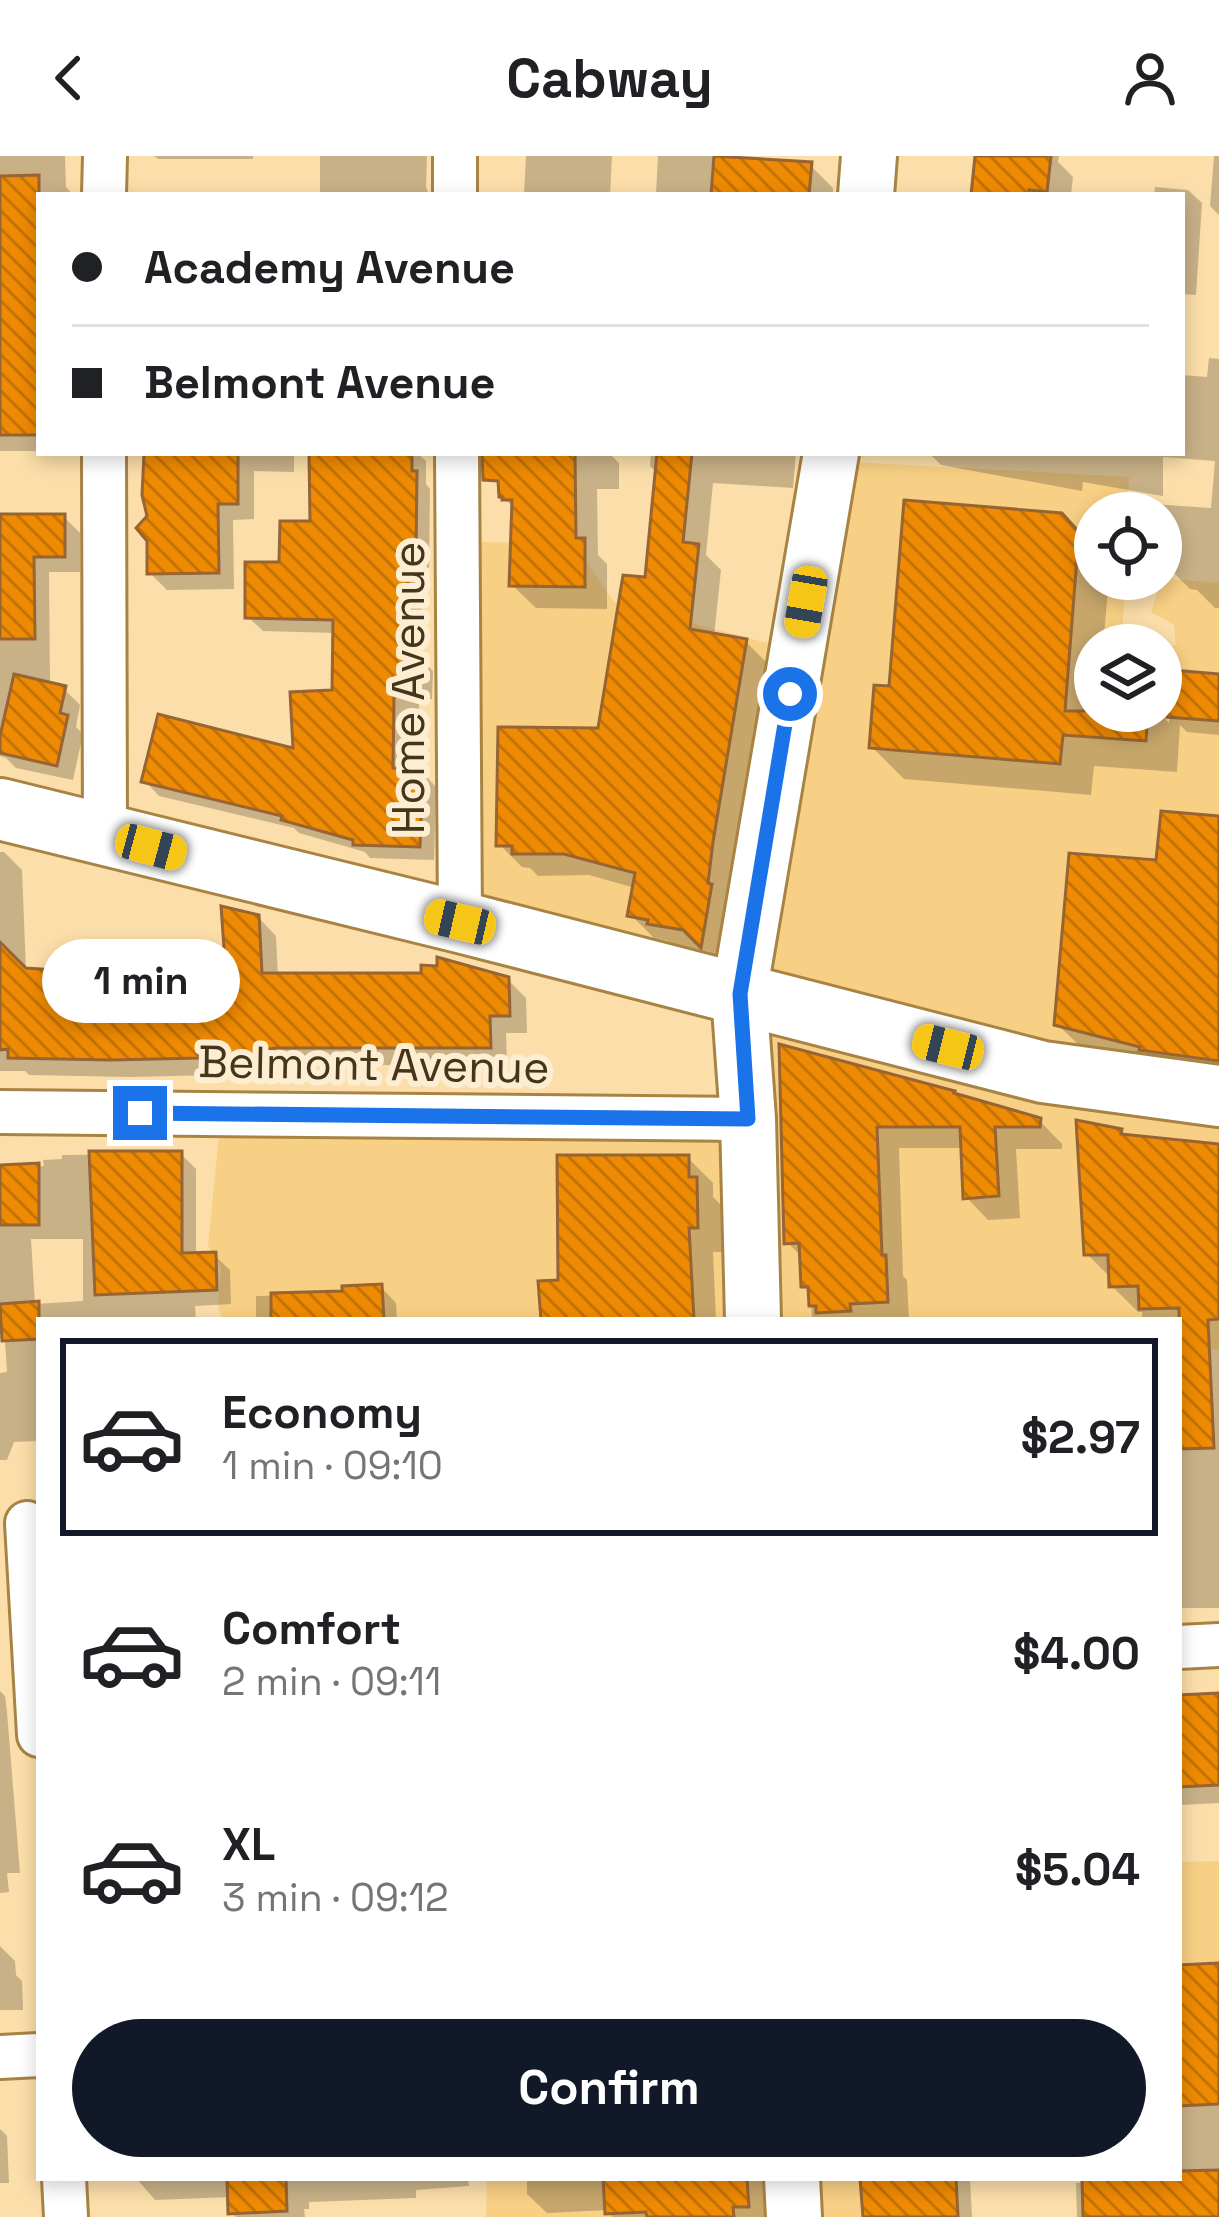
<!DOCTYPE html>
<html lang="en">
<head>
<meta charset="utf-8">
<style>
  body { margin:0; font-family:"Space Grotesk",sans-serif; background:#f2f2f2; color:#202124; height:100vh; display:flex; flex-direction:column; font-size:45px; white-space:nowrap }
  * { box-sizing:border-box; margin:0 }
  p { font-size:39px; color:#757577 }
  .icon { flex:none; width:66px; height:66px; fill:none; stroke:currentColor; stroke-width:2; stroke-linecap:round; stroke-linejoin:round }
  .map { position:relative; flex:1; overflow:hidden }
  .details { position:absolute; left:36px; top:1161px; width:1146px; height:864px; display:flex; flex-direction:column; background:#fff; border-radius:0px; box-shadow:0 6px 18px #0003 }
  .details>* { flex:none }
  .top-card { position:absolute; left:36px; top:36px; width:1149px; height:264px; border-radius:0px; box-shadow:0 6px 18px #0003; display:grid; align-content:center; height:264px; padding:0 36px; background:#fff }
  .controls { position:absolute; left:1074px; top:336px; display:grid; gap:24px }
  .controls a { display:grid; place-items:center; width:108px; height:108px; border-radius:50%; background:#fff; box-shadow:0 6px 18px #0003; font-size:60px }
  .end { position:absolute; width:54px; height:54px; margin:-27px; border:15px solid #1a73e8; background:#fff; box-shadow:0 0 0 6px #fff }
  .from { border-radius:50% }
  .bubble { position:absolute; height:84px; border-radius:42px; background:#fff; box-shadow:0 6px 18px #0003; font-size:39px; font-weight:700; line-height:84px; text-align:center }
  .car { position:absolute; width:36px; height:72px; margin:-36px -18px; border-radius:15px; box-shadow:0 0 9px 3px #0007; background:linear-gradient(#f5c518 24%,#345 0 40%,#f5c518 0 76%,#345 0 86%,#f5c518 0) }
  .top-card b { display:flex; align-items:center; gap:42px; height:114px; font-size:45px }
  .top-card b+b { border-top:3px solid #e0e0e0 }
  .top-card i { width:30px; height:30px; background:#202124 }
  ul { padding:21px 0 0; list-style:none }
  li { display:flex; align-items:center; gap:36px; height:198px; margin:0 24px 18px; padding:0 12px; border:6px solid transparent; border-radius:0px }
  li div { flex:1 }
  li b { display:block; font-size:45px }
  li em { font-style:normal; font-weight:700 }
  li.current { border-color:#111827 }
  li>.icon { width:108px; height:108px; stroke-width:1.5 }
  .action { display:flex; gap:24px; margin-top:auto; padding:24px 36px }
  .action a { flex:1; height:138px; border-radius:72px; background:#111827; color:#fff; font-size:48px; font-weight:700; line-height:138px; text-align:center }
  header { display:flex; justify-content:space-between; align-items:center; height:156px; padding:0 36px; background:#fff; font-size:54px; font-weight:700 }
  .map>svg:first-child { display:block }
</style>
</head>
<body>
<header><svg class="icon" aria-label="back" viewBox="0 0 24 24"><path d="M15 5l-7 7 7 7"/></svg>Cabway<svg class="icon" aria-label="person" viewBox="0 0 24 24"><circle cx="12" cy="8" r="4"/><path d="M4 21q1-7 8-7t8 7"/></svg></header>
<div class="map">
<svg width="1219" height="2061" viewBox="0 0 1219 2061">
  <defs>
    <pattern id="building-back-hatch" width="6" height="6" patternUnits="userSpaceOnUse" patternTransform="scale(3)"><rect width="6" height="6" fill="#ef8a03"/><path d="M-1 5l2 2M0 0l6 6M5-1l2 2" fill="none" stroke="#c37204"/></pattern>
  </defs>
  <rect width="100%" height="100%" fill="#fbdea9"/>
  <g fill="#f8d085">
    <path d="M835 305 1129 321 1127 357H1095V423H1125L1122 484 1148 481 1155 489H1095V555H1161V492L1176 489 1174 469 1151 456 1162 422 1219 427V1193L1179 1198V1164H222L218 1148 221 1111 208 1090 221 958 719 960 740 845 469 773 461 385 579 389 585 403 614 446 797 495Z"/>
    <path d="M1219 1705V1947L1179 1946V1706Z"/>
    <path d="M487 2022H909L934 2061H486Z"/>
  </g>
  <g fill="#0003" fill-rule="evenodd">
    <path d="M0 0H65L66 31 73 39H39V295H0Z"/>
    <path d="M154 0H253V3H158Z"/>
    <path d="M320 0H427L426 31 429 39H320Z"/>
    <path d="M526 0H612L610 39H524Z"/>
    <path d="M658 0H718L810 9 833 32V39H656Z"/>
    <path d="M978 0H1059L1058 6 1073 21 1071 39H974Z"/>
    <path d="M1214 0H1219V59L1210 50Z"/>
    <path d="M1155 31 1188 34 1202 47 1196 139 1182 138V39H1154Z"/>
    <path d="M1209 202 1219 203V452H1215L1197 434 1190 433 1169 412 1161 411V357H1123V346L1211 352 1215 305 1163 301V340L1083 326 1082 335 941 309 929 297H1182V219L1207 221Z"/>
    <path d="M147 297H294V316L254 315V363L233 364 234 433 167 434 150 417Z"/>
    <path d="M312 297H417L426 305V328L430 333 429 412H423L420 502 433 515 432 543 419 544V553H408L407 616H422L436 631 434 704 370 702 365 696 299 677 294 672 159 640 145 625 297 596 334 537 335 477 263 475 248 461 313 368Z"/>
    <path d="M494 297H609L619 307V333H597L598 399 607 408V453L536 452 512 429 515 353 502 340 501 331 495 324Z"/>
    <path d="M651 297H796L793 332 713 327 706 399 721 414 714 480 746 486 769 509 724 811 709 796 673 790 668 785 654 782 631 759 635 732 589 719 538 720 530 712 522 711 499 688 600 575 648 424 658 318 650 310Z"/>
    <path d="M1061 360 1095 394V423H1109L1103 489H1095V555H1158L1169 567 1175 517 1219 521V579L1187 576 1180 569 1177 616 1094 610 1091 639 904 623 872 591 892 533Z"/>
    <path d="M0 361H64L80 377V416H49L50 530 64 533 80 549 76 571 83 578 73 624 16 612 6 602 0 600Z"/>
    <path d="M1219 663V930L1088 898 1057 868 1159 707Z"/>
    <path d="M0 696H4L22 714 26 815 68 818 80 829 136 830 227 795 258 761 276 780 278 820 508 824 526 842 527 877H506L507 909H296L276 911V915H215V919L130 921 29 919 25 915H0Z"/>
    <path d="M782 892 1040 965 1062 988V993H1016L1020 1062 988 1064 966 1041 964 992H899L903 1120 907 1124 909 1164H812L811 1137 804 1130 803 1102 787 1086Z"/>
    <path d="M1121 975 1127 982 1219 991V1452H1179V1164H1142V1156H1138L1112 1130V1123L1087 1098Z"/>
    <path d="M181 998 196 1013V1100L214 1099 230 1114 231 1148 195 1150 196 1164H39V1285L14 1286 7 1304H0V1217L7 1216 3 1156H0V1012L44 1010 43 1004 62 1003V999ZM31 1083H83V1145L35 1148Z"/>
    <path d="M688 1002 713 1027V1041L721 1049 722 1096H713L716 1164H544Z"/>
    <path d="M381 1131 396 1147 397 1164H256V1140L345 1138Z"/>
    <path d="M0 1535 5 1540 7 1556 20 1717H7L9 1736 0 1737Z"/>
    <path d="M1219 1540V1647L1179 1649V1542Z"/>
    <path d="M0 1790 15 1805 16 1819 22 1825 23 1854H0Z"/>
    <path d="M1219 1810V2061H1077L1076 2027 1179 2022V1812Z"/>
    <path d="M0 1973 7 1980 9 2027H0Z"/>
    <path d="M136 2022H468L469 2030 416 2034V2042L309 2046V2053H304L305 2061H236L231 2056V2041L155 2044Z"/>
    <path d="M527 2022H773L774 2061H612L608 2054 547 2057 527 2038Z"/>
    <path d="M863 2022H970L972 2061H866Z"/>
  </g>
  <g fill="url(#building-back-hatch)" stroke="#986433" stroke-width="3">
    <path d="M714 0 812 6 809 39H711Z"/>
    <path d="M975 0H1051L1047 36 1029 34 1028 39H971Z"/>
    <path d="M39 19V279H0V20Z"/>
    <path d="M144 297H238V348H218L219 417 147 418V385L136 372 147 360 142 339Z"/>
    <path d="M309 297H412V315H417L416 399H409L406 497H419V530H406V540H394L393 612 423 613 420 691 353 689V684L281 664 282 660 141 626 158 558 293 592 290 536 332 534 333 464 245 462V406H279L280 365H310Z"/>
    <path d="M482 297H575L576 382H585V431L509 430 512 344H502V341H499L498 325 483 324Z"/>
    <path d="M657 297H692L683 386 699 388 690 473 747 483 713 686 708 727 712 728 701 792 683 774 647 768 648 764 627 760 635 717 564 698H512V690H496L498 571 598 572 623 419 645 421Z"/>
    <path d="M904 344 1062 357 1079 376 1065 555H1148L1146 585 1063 579 1060 608 869 592 874 529 889 530Z"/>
    <path d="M0 358H65V401H34L35 483H0Z"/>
    <path d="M1172 514 1219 518V565L1167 561Z"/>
    <path d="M14 518 66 530 60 557 68 559 57 610 0 597V580Z"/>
    <path d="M1161 655 1219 660V905L1139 894 1140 891 1054 869 1069 697 1156 704Z"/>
    <path d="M221 750 259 759 262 817H421V809L437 810V801L509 821 510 860H490L491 892H277L259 894V899L199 898V902L111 904 8 902V893L0 894V786L26 812 69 815V826L133 827 134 791 224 792Z"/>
    <path d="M779 888 955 935 954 937 1041 962 1040 971H995L999 1040 963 1043 960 971H877L882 1099H886L888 1146 850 1148 851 1155 816 1157V1150H809L808 1131H801L799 1087 784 1088Z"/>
    <path d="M1076 964 1122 973 1121 978 1219 988V1163L1208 1164 1214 1292 1179 1293V1152L1139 1153 1138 1130 1109 1131 1108 1099H1084Z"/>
    <path d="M89 995H182V1097L216 1096 217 1134 95 1139Z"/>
    <path d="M557 999H689V1021H697L698 1072H689L694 1164H541L538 1125 558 1124Z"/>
    <path d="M39 1007V1069H0V1009Z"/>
    <path d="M382 1128 384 1164H271V1137L342 1135V1130Z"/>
    <path d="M39 1145V1183L2 1185 0 1148Z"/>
    <path d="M1219 1537V1629L1179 1631V1539Z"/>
    <path d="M1219 1807V1948L1179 1950V1809Z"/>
    <path d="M1219 2014V2061H1083L1082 2023 1179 2022V2015Z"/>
    <path d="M227 2022H286L287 2055 228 2058Z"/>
    <path d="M603 2022H747L749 2051H733L734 2061H647L646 2056 605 2058Z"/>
    <path d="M860 2022H956L958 2061H863Z"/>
  </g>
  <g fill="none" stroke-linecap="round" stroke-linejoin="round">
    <g stroke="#a78443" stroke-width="48">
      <g id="minor">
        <path d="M455 0V39"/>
        <path d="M104 39 105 0"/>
        <path d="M104 297 105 678"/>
        <path d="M457 297 460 766"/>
        <path d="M0 956 748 963"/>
        <path d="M27 1367 39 1579"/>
        <path d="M1179 1491 1219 1489"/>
        <path d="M0 1901 39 1899"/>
        <path d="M64 2022 66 2061"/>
      </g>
    </g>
    <g stroke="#a78443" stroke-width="60">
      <g id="tertiary">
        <path d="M866 39 869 0"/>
        <path d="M753 1164 748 963 739 838 831 297"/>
        <path d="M792 2022 794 2061"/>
      </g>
    </g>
    <g stroke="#a78443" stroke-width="66">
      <path id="secondary" d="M0 653 460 766 1043 916 1219 940"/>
    </g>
    <use href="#minor" stroke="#fff" stroke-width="42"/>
    <use href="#tertiary" stroke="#fff" stroke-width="54"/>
    <use href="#secondary" stroke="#fff" stroke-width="60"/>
  </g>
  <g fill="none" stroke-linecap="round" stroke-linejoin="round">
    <path stroke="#1a73e8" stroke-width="15" d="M140 957 748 963 740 838 790 538"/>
  </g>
  <g text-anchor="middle" stroke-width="12" stroke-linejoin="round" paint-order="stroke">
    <g font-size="45" fill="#45361b" stroke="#fcedd3">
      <text transform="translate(408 532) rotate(-90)" y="16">Home Avenue</text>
      <text transform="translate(374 908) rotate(1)" y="16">Belmont Avenue</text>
    </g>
  </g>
</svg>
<div class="controls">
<a><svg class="icon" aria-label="locate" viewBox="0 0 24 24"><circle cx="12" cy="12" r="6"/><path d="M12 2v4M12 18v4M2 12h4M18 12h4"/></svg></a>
<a><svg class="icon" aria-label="layers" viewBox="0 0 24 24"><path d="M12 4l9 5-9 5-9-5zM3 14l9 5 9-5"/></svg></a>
</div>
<i class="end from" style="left:790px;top:538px"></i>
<i class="end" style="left:140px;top:957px"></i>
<div class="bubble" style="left:42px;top:783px;width:198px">1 min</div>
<i class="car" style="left:806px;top:446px;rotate:190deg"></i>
<i class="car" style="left:151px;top:691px;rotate:105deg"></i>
<i class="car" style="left:460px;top:766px;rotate:283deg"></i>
<i class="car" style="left:948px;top:891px;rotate:284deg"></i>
<div class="top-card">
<b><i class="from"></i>Academy Avenue</b>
<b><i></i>Belmont Avenue</b>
</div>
<section class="details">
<ul>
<li class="current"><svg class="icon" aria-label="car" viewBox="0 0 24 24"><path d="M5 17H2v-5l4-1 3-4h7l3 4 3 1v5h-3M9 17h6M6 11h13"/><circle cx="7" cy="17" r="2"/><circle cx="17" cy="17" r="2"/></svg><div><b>Economy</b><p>1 min · 09:10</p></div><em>$2.97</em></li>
<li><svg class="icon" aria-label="car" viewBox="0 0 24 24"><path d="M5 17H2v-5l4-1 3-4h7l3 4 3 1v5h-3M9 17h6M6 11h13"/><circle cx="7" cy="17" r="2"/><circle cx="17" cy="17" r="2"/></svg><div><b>Comfort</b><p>2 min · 09:11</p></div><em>$4.00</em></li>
<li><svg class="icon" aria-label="car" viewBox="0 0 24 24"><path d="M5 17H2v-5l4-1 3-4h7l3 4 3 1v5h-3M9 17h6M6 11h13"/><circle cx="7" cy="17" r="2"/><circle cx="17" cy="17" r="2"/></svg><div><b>XL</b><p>3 min · 09:12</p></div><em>$5.04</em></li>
</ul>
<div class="action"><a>Confirm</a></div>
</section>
</div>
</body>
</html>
